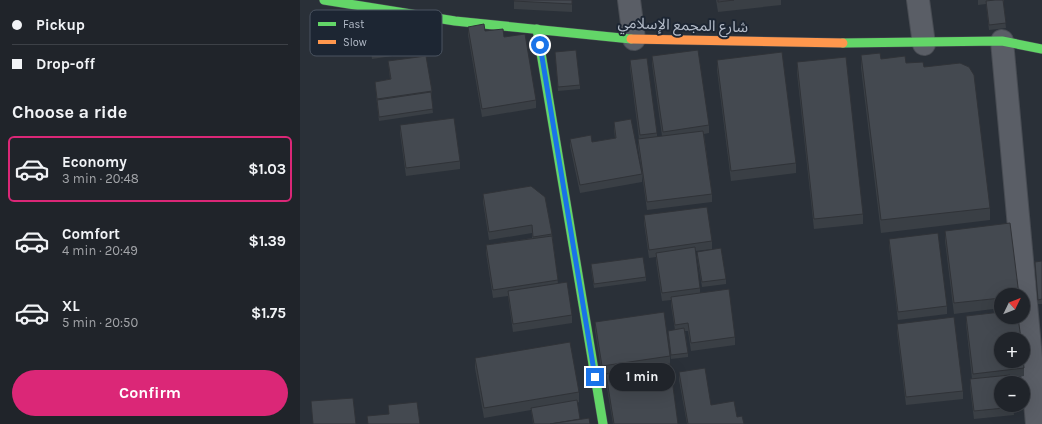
<!DOCTYPE html>
<html lang="en">
<head>
<meta charset="utf-8">
<style>
  body { margin:0; font-family:Karla,"Noto Sans Arabic",sans-serif; background:#2d3036; color:#f1f3f6; height:100vh; display:flex; flex-direction:column; font-size:15px; white-space:nowrap }
  * { box-sizing:border-box; margin:0 }
  p { font-size:13px; color:#a2a4a8 }
  .icon { flex:none; width:22px; height:22px; fill:none; stroke:currentColor; stroke-width:2; stroke-linecap:round; stroke-linejoin:round }
  .map { position:relative; flex:1; overflow:hidden }
  .drawer { display:flex; flex-direction:column; background:#20242a; width:300px }
  .drawer>* { flex:none }
  .top-card { display:grid; align-content:center; height:88px; padding:0 12px; background:#20242a }
  .needle { width:26px; rotate:47deg }
  .tools { position:absolute; left:694px; top:288px; display:grid; gap:8px }
  .tools a { display:grid; place-items:center; width:36px; height:36px; border-radius:50%; background:#20242a; box-shadow:0 4px 16px #0002,0 0 0 1px #3d4147; font-size:20px }
  .end { position:absolute; width:18px; height:18px; margin:-9px; border:5px solid #1a73e8; background:#fff; box-shadow:0 0 0 2px #fff }
  .from { border-radius:50% }
  .bubble { position:absolute; height:28px; border-radius:14px; background:#20242a; box-shadow:0 4px 16px #0002,0 0 0 1px #3d4147; font-size:13px; font-weight:700; line-height:28px; text-align:center }
  .top-card b { display:flex; align-items:center; gap:14px; height:38px; font-size:15px }
  .top-card b+b { border-top:1px solid #3d4147 }
  .top-card i { width:10px; height:10px; background:#f1f3f6 }
  ul { padding:0; list-style:none }
  li { display:flex; align-items:center; gap:12px; height:66px; margin:0 8px 6px; padding:0 4px; border:2px solid transparent; border-radius:6px }
  li div { flex:1 }
  li b { display:block; font-size:15px }
  li em { font-style:normal; font-weight:700 }
  li.on { border-color:#db2777 }
  li>.icon { width:36px; height:36px; stroke-width:1.5 }
  h2 { padding:0 12px; font-size:18px; line-height:48px }
  .primary-button { display:flex; gap:8px; margin-top:auto; padding:8px 12px }
  .primary-button a { flex:1; height:46px; border-radius:24px; background:#db2777; color:#fff; font-size:16px; font-weight:700; line-height:46px; text-align:center }
  main { display:flex; flex:1; min-height:0 }
  .map>svg:first-child { display:block }
</style>
</head>
<body>
<main>
<section class="drawer">
<div class="top-card">
<b><i class="from"></i>Pickup</b>
<b><i></i>Drop-off</b>
</div>
<h2>Choose a ride</h2>
<ul>
<li class="on"><svg class="icon" aria-label="car" viewBox="0 0 24 24"><path d="M5 17H2v-5l4-1 3-4h7l3 4 3 1v5h-3M9 17h6M6 11h13"/><circle cx="7" cy="17" r="2"/><circle cx="17" cy="17" r="2"/></svg><div><b>Economy</b><p>3 min · 20:48</p></div><em>$1.03</em></li>
<li><svg class="icon" aria-label="car" viewBox="0 0 24 24"><path d="M5 17H2v-5l4-1 3-4h7l3 4 3 1v5h-3M9 17h6M6 11h13"/><circle cx="7" cy="17" r="2"/><circle cx="17" cy="17" r="2"/></svg><div><b>Comfort</b><p>4 min · 20:49</p></div><em>$1.39</em></li>
<li><svg class="icon" aria-label="car" viewBox="0 0 24 24"><path d="M5 17H2v-5l4-1 3-4h7l3 4 3 1v5h-3M9 17h6M6 11h13"/><circle cx="7" cy="17" r="2"/><circle cx="17" cy="17" r="2"/></svg><div><b>XL</b><p>5 min · 20:50</p></div><em>$1.75</em></li>
</ul>
<div class="primary-button"><a>Confirm</a></div>
</section>
<div class="map">
<svg width="742" height="424" viewBox="0 0 742 424">
  <rect width="100%" height="100%" fill="#2a3038"/>
  <g fill="none" stroke-linecap="round" stroke-linejoin="round">
    <g stroke="#484c53" stroke-width="24">
      <g id="street">
        <path d="M329 0 334 39"/>
        <path d="M618 0 624 44"/>
        <path d="M702 41 737 424"/>
      </g>
    </g>
    <g stroke="#484c53" stroke-width="10">
      <g id="fast">
        <path d="M24 0 155 21 331 39"/>
        <path d="M237 29 303 424"/>
        <path d="M543 43 702 41 742 49"/>
      </g>
    </g>
    <g stroke="#484c53" stroke-width="10">
      <path id="slow" d="M331 39 543 43"/>
    </g>
    <use href="#street" stroke="#5a5e66" stroke-width="22"/>
    <use href="#fast" stroke="#63d668" stroke-width="9"/>
    <use href="#slow" stroke="#ff974d" stroke-width="9"/>
  </g>
  <g fill="#3a3f45">
    <path d="M214 0H272V12L214 9Z"/>
    <path d="M416 0H481V5L418 12Z"/>
    <path d="M678 0H704V1L703 2 706 28 689 30 686 4 678 5Z"/>
    <path d="M168 27 185 31 236 100V108L182 117 168 35Z"/>
    <path d="M69 37 126 46V51L72 59Z"/>
    <path d="M255 52 280 85V89L258 91Z"/>
    <path d="M561 55 624 67 690 208V220L581 233 561 68Z"/>
    <path d="M352 56 409 125V133L404 134 412 194V202L347 210 342 174V182L280 193 270 146V139L292 142 315 138 314 130V122L342 173 338 147V139H339L330 68V60L357 133V137L362 136 352 64Z"/>
    <path d="M417 60 496 163V173L431 181 417 70Z"/>
    <path d="M88 61 132 91 131 95 133 113 79 121 77 104 75 82 90 79Z"/>
    <path d="M497 62 563 214V224L514 229 497 73Z"/>
    <path d="M100 125 160 161V169L106 176 100 133Z"/>
    <path d="M183 194 252 234 258 283 272 315V323L213 332 208 296 193 298 186 253V245L232 238V233L189 240 183 202Z"/>
    <path d="M344 215 412 241V249L395 251 400 288V293L435 337V345L391 351 388 331H385L388 353V357L371 359 368 335V331L375 330 371 305V300L362 301 356 261V257L349 258 344 223Z"/>
    <path d="M645 231 701 295V308L654 314 645 241Z"/>
    <path d="M589 239 647 306V314L598 320 589 246Z"/>
    <path d="M397 252 426 279V284L402 287 397 256Z"/>
    <path d="M742 261V304H738L735 262Z"/>
    <path d="M291 264 346 277V281L294 288 291 269Z"/>
    <path d="M666 316 724 368V376L710 378 713 405 714 415 674 419 670 387V379H672L666 324Z"/>
    <path d="M295 322 370 356V364L302 374 295 330Z"/>
    <path d="M597 324 663 391V399L606 405 597 332Z"/>
    <path d="M175 358 279 392V402L277 403 280 419 290 424H233L231 410 184 418 175 368Z"/>
    <path d="M379 372 411 405 437 417 444 424H387L379 380Z"/>
    <path d="M306 374 378 424H313L306 382Z"/>
    <path d="M11 401 56 424H13Z"/>
  </g>
  <g fill="#444950" stroke="#303338">
    <path d="M214 0H272V4L214 1Z"/>
    <path d="M418 0H434L418 2Z"/>
    <path d="M695 0H703L706 23 689 25 686 1Z"/>
    <path d="M184 24 185 31 203 29 204 37 225 34 236 100 182 109 168 27Z"/>
    <path d="M276 50 280 85 258 87 255 52Z"/>
    <path d="M398 50 409 125 363 132 352 56Z"/>
    <path d="M482 52 496 163 431 171 417 60Z"/>
    <path d="M580 53 581 59 605 56 606 63 623 62 624 67 660 63 669 67 674 75 690 208 581 220 561 55Z"/>
    <path d="M126 56 132 91 77 99 75 82 91 79 88 61Z"/>
    <path d="M546 57 563 214 514 219 497 62Z"/>
    <path d="M347 58 357 133 340 135 330 60Z"/>
    <path d="M131 92 133 109 79 117 77 100Z"/>
    <path d="M154 118 160 161 106 168 100 125Z"/>
    <path d="M331 119 342 174 280 185 270 139 291 135 292 142 316 138 314 122Z"/>
    <path d="M403 131 412 194 347 202 338 139Z"/>
    <path d="M231 186 245 197 252 234 233 237 232 225 189 232 183 194Z"/>
    <path d="M407 207 412 241 349 250 344 215Z"/>
    <path d="M710 223 719 295H701V298L654 303 645 231Z"/>
    <path d="M638 233 647 306 598 312 589 239Z"/>
    <path d="M252 236 258 280 193 290 186 245Z"/>
    <path d="M395 247 400 288 362 293 356 253Z"/>
    <path d="M421 248 426 279 402 282 397 252Z"/>
    <path d="M343 257 346 277 294 284 291 264Z"/>
    <path d="M742 261V299L738 300 735 262Z"/>
    <path d="M267 282 272 315 213 324 208 291Z"/>
    <path d="M429 289 435 337 391 343 388 323 375 325 371 297Z"/>
    <path d="M364 312 370 356 302 366 295 322Z"/>
    <path d="M701 312V317H718L721 339H701V361H723V357L724 368 673 374 666 316Z"/>
    <path d="M654 317 663 391 606 397 597 324Z"/>
    <path d="M384 328 388 353 371 355 368 331Z"/>
    <path d="M270 342 279 392 184 408 175 358Z"/>
    <path d="M370 364 378 424H314L306 374Z"/>
    <path d="M405 368 411 405 434 401 437 417 442 416 444 424H388L379 372Z"/>
    <path d="M710 375 711 383H701V405H713L714 407 674 411 670 379Z"/>
    <path d="M53 398 56 424H13L11 401Z"/>
    <path d="M277 400 280 419 250 424H234L231 408Z"/>
    <path d="M117 402 120 424H68L67 416 89 414 88 405Z"/>
    <path d="M289 418 290 424H250Z"/>
  </g>
  <g fill="none" stroke-linecap="round" stroke-linejoin="round">
    <path stroke="#1a73e8" stroke-width="5" d="M240 45 295 377"/>
  </g>
  <g text-anchor="middle" stroke-width="4" stroke-linejoin="round" paint-order="stroke">
    <g font-size="15" fill="#b4bcc9" stroke="#1d2633">
      <text transform="translate(383 25) rotate(2)" y="5">شارع المجمع الإسلامي</text>
    </g>
  </g>
  <rect x="10" y="10" width="132" height="46" rx="6" fill="#1d2633" stroke="#4a5360" stroke-width="1"/>
  <rect x="18" y="22" width="18" height="4" fill="#63d668"/>
  <rect x="18" y="40" width="18" height="4" fill="#ff974d"/>
  <g font-size="11" fill="#b4bcc9">
    <text x="43" y="28">Fast</text>
    <text x="43" y="46">Slow</text>
  </g>
</svg>
<div class="tools">
<a><svg class="needle" viewBox="-14 -14 28 28"><path d="M0-13l5 13h-10z" fill="#e53935"/><path d="M0 13l5-13h-10z" fill="#a2a4a8"/></svg></a>
<a>+</a>
<a>−</a>
</div>
<i class="end from" style="left:240px;top:45px"></i>
<i class="end" style="left:295px;top:377px"></i>
<div class="bubble" style="left:309px;top:363px;width:66px">1 min</div>
</div>
</main>
</body>
</html>
